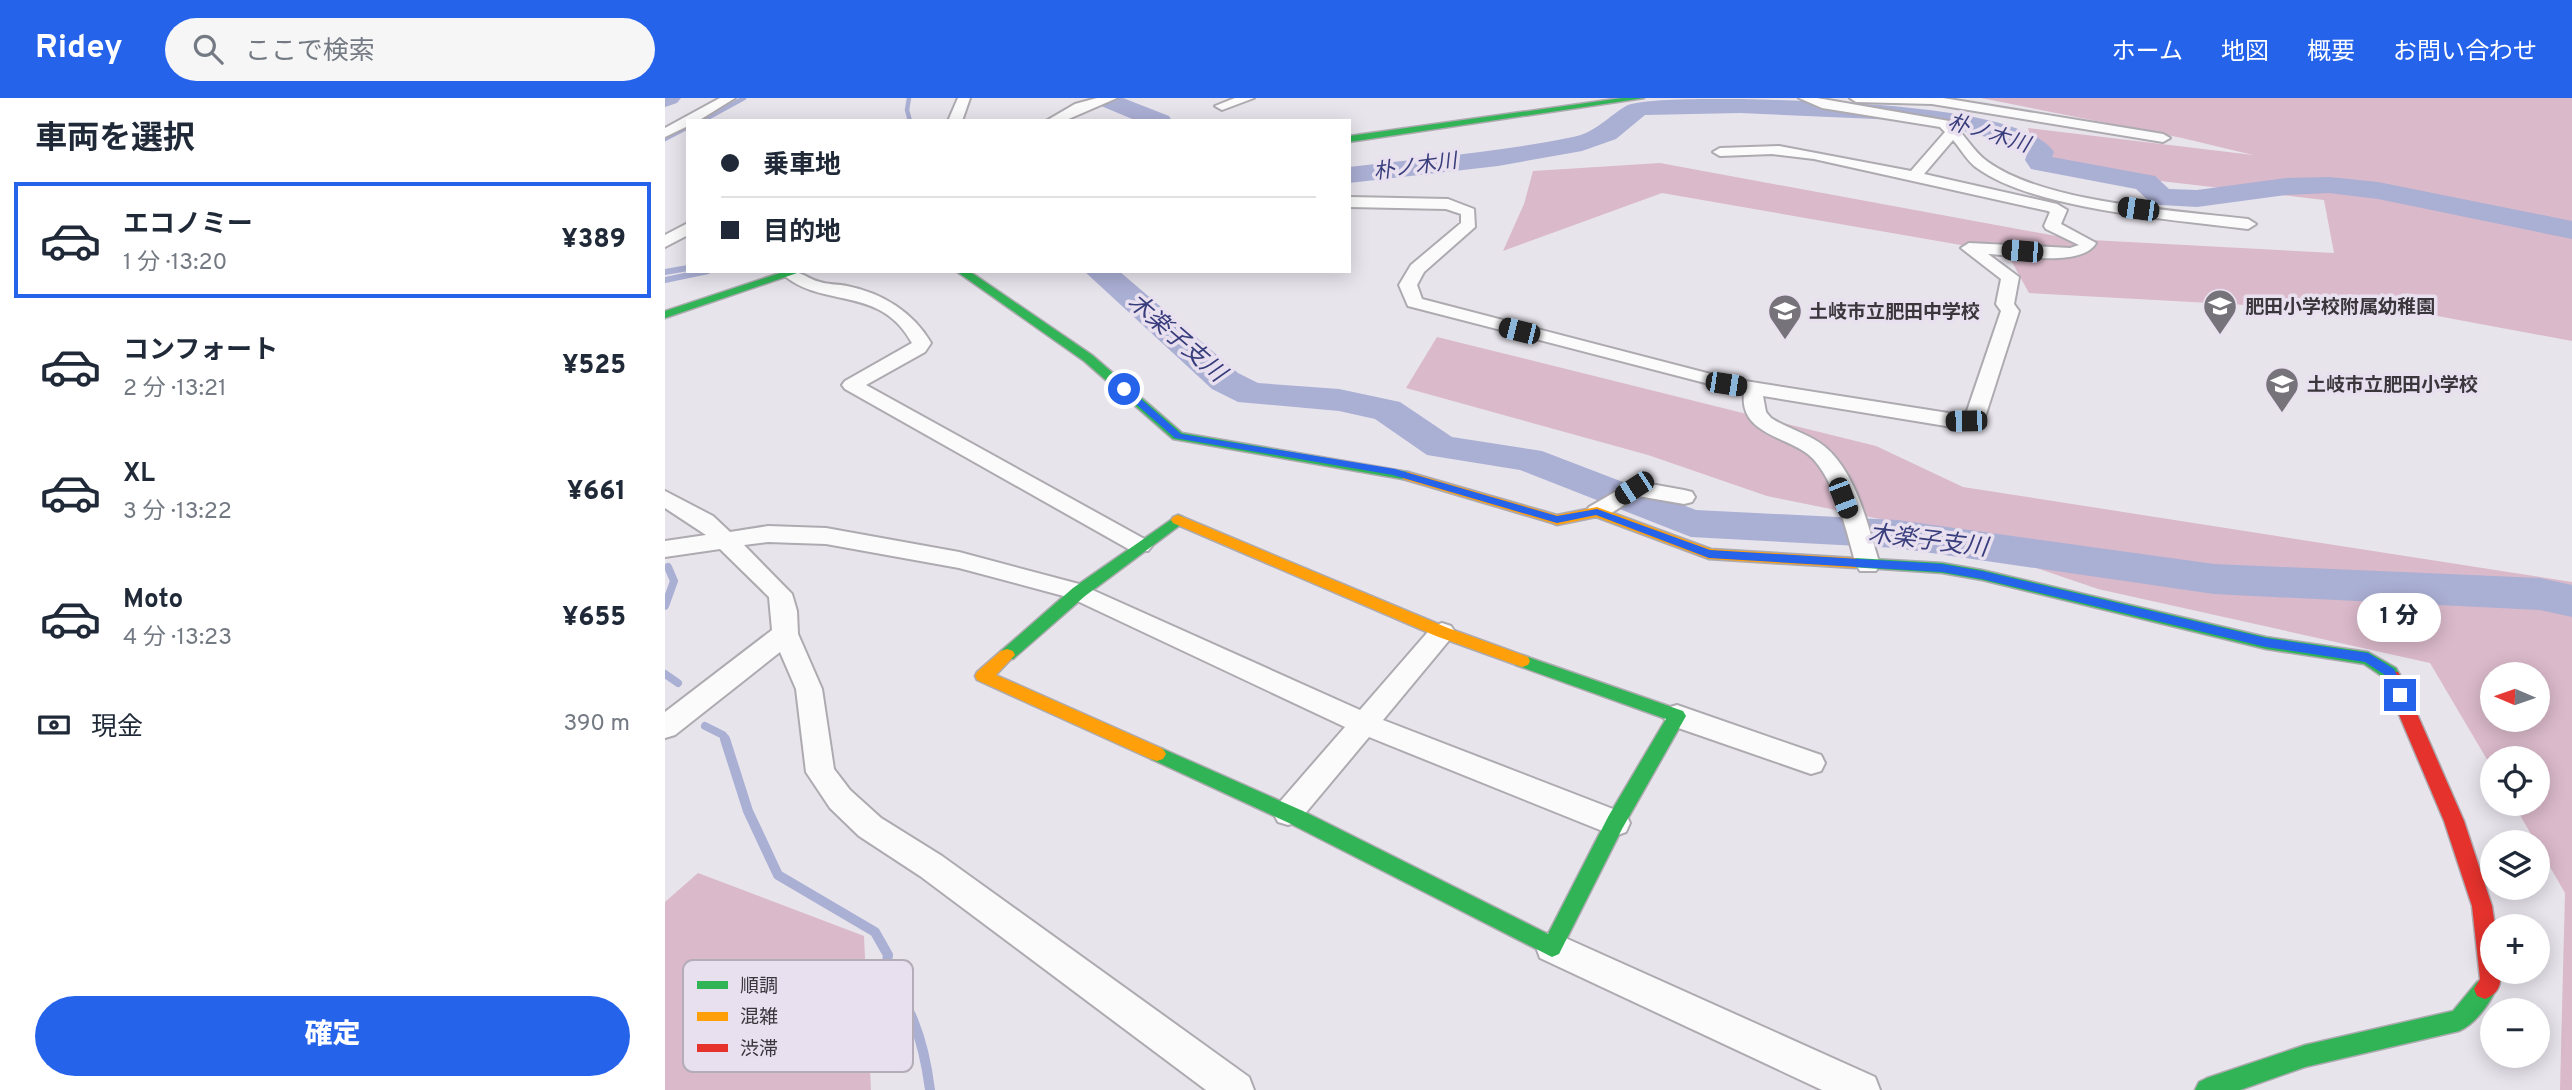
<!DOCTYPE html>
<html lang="ja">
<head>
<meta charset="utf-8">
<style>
  body { margin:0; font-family:Overpass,"Noto Sans JP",sans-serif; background:#f6f6f7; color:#1f2937; height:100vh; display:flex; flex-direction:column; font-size:26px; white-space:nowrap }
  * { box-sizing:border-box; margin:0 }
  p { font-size:23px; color:#747a83 }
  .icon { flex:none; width:38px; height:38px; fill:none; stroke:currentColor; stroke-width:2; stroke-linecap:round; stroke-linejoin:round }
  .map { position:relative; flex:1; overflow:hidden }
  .drawer { display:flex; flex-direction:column; background:#fff; width:665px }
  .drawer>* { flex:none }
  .hud { position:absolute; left:21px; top:21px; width:665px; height:154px; border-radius:0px; box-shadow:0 4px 18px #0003; display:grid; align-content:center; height:154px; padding:0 35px; background:#fff }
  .needle { width:46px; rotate:272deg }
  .buttons { position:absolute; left:1815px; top:564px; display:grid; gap:14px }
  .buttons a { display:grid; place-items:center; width:70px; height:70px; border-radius:50%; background:#fff; box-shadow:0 4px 18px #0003; font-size:35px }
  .end { position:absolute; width:32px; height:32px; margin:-16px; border:9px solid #2563eb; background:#fff; box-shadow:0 0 0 4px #fff }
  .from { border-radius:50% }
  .bubble { position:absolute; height:49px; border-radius:24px; background:#fff; box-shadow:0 4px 18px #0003; font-size:23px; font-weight:800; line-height:49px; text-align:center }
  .car { position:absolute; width:21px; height:42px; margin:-21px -10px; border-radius:9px; box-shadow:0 0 5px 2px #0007; background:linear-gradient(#222 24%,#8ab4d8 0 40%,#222 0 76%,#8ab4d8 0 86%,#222 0) }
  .hud b { display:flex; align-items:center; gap:24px; height:66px; font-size:26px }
  .hud b+b { border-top:2px solid #e0e1e3 }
  .hud i { width:18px; height:18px; background:#1f2937 }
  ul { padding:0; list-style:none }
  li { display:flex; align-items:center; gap:21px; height:116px; margin:0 14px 10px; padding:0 21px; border:4px solid transparent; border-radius:0px }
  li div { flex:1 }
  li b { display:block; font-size:26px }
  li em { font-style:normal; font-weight:800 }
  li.active { border-color:#2563eb }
  li>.icon { width:63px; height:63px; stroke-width:1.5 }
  h2 { padding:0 35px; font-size:32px; line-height:84px }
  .pay { display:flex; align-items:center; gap:18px; height:77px; padding:0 35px; font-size:26px }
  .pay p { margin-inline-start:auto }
  .cta { display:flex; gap:14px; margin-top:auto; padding:14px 35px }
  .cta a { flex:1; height:80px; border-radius:42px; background:#2563eb; color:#fff; font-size:28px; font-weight:800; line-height:80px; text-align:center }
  header { display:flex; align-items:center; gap:42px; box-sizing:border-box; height:98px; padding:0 35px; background:#2563eb; color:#fff }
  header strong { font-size:33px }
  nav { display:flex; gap:38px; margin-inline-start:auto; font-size:24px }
  .search { width:490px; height:63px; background:#f6f6f7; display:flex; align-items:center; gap:18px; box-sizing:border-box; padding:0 24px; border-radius:38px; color:#747a83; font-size:26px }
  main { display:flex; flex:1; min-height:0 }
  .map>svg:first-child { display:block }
</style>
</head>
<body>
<header>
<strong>Ridey</strong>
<div class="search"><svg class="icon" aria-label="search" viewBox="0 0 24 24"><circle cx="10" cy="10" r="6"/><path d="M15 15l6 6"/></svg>ここで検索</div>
<nav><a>ホーム</a><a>地図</a><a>概要</a><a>お問い合わせ</a></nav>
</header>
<main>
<section class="drawer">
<h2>車両を選択</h2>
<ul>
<li class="active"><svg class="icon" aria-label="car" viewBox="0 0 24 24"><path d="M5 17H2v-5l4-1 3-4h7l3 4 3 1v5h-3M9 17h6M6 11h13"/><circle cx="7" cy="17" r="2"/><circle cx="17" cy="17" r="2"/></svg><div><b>エコノミー</b><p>1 分 · 13:20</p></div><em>¥389</em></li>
<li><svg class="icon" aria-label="car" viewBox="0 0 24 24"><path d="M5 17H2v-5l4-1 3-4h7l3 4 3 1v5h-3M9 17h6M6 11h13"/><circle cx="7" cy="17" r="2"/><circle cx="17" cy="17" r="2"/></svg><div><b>コンフォート</b><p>2 分 · 13:21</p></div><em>¥525</em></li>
<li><svg class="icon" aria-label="car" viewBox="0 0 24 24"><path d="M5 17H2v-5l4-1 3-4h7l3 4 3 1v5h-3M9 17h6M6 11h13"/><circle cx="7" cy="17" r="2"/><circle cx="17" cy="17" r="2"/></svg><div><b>XL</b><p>3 分 · 13:22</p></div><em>¥661</em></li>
<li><svg class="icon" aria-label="car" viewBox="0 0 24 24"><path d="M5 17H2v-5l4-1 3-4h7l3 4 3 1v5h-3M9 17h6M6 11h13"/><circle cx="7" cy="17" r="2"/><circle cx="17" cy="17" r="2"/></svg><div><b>Moto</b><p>4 分 · 13:23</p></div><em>¥655</em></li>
</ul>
<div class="pay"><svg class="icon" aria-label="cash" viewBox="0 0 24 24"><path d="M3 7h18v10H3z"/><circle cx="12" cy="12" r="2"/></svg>現金<p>390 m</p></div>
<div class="cta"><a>確定</a></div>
</section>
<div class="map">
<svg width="1907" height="992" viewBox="0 0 1907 992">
  <rect width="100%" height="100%" fill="#e8e4ec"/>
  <g fill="#dab9ca" fill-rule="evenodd">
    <path d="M1316 0H1907V243L1767 217 1364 195 1342 155 997 95 838 153 859 106 868 73 995 65 1407 141 1669 155 1659 102 1374 69 1363 30 1588 57 1517 40Z"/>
    <path d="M772 239 1211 348 1298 389 1907 484V992H1895L1900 795 1848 705H1872V660H1827V670L1765 565 1433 491 1249 428 1102 398 983 357 741 290ZM1827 576H1872V621H1827Z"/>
    <path d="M33 775 199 838 206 992H0V804Z"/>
  </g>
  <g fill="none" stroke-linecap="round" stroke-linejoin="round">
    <g stroke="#aaafd4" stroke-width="4.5">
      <path d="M244 0 242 12 245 23"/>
      <path d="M37 23 79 0"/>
      <path d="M0 41 23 29"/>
    </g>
    <g stroke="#aaafd4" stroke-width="6">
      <path d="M0 174 23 170"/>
      <path d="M0 182 43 173"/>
    </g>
    <g stroke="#aaafd4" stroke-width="8">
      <path d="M0 508 9 483 3 469"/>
      <path d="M0 576 13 585"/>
      <path d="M40 628 58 637 61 642"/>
    </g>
    <path stroke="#aaafd4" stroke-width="10" d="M60 641 83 713 113 777 210 834 223 857C218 884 239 898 248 922 257 944 262 968 265 992"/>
    <g fill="#aaafd4" fill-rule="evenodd">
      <path d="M0 0H16L12 5 0 9Z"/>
      <path d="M425 0H458L504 18 507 23H472L429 5Z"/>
      <path d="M1075 1C1136 3 1355 4 1389 54L1387 59 1490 78 1504 91 1532 92 1621 80 1664 79 1713 84 1907 123V141L1713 101 1664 95 1621 97 1532 109 1496 107 1486 105 1471 91 1366 71 1360 62 1362 56 1350 47 1281 28 1233 22 1075 15 980 17 951 41 917 53 833 68 684 85V69C759 60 834 54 908 39 932 34 943 18 963 7 983 0 1050 1 1075 1Z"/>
      <path d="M419 173H454L573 275 593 285 674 291 735 304 787 339 877 353 1031 412 1232 422 1549 466 1875 480 1907 487V519L1875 512 1549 496 1232 450 1026 439 855 372 762 357 710 321 674 313 573 304 547 291Z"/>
    </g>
    <g stroke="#adaab0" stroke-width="4">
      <g id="street">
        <path d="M55 0H70L33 23H23V28L0 39V30Z"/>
        <path d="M293 0H305L297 23H283Z"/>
        <path d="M432 0H452L399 23H381L410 6Z"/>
        <path d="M570 0H589L557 12 550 8Z"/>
        <path d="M1134 0H1152L1284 23C1299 34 1307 53 1323 64 1380 105 1513 113 1583 121L1591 126 1583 131C1513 122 1369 112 1312 70 1302 63 1296 51 1288 42L1259 76 1392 106 1402 112 1396 126 1431 145C1417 170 1350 157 1323 156L1354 179 1349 206 1354 213 1321 316 1308 327 1287 329 1098 298 1101 314 1106 320C1123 331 1144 336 1159 348 1192 375 1203 429 1215 467L1211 473H1195L1191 467C1182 436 1170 379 1144 357 1121 338 1074 336 1079 295L743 208 734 187 746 167 796 125V116L781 111 684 109V99L783 101 809 111 810 129 759 174 752 187 757 201 1061 280 1296 317 1302 313 1336 213 1331 206 1336 181 1296 150 1304 145 1405 150 1414 147 1381 131 1379 128 1385 114 1383 113 1149 61 1107 56 1055 58 1048 54 1055 50 1114 48 1246 73 1280 34 1275 29 1157 10Z"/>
        <path d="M1185 0H1278L1498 36 1505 40 1498 44 1267 6 1191 4Z"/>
        <path d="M23 125V137L0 149V137Z"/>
        <path d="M120 173C138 173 140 180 155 184 164 187 174 186 182 188 217 195 248 214 266 245L260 254 201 287 483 443 487 448 483 453H467L180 291 177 287 180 283 247 245C216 188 161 210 121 179Z"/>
        <path d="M969 383 1019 392 1027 394 1030 399 1027 404 1019 406 973 398 940 419H924L921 414 924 409Z"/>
        <path d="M0 393 48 418 65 434 103 428 161 430 294 454 414 486 695 612 768 528 777 525 786 528 790 534 786 540 718 622 961 716 965 725 961 734 950 738 704 639 633 724 623 727 613 724 608 715 613 706 680 629 406 500 294 470 161 446 103 444 79 447 127 496 132 513 133 536 157 591 169 671 185 692 216 720 277 758 584 979 589 992H541L255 778 194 738 165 710 141 674 131 591 115 554 10 637 0 640V614L107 532 104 499 55 451 0 459V443L41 437 0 410Z"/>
        <path d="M1012 607 1156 657 1160 665 1156 673 1146 676 1002 626 998 618 1002 610Z"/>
        <path d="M887 834 1210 979 1215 992H1157L875 860 871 849 875 838Z"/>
      </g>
    </g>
    <g stroke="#adaab0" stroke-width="3">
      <g id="fast">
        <path d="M957 0H979L684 44V38Z"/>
        <path d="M121 173H138L0 220V213Z"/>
        <path d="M291 173H304L427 257 517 335 743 374 750 378 743 382 508 341 419 263Z"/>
        <path d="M513 417 518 419 520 422 518 425 420 498 348 561H336L334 557 336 553 408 490Z"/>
        <path d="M1190 460 1277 465 1317 472 1601 539 1703 554 1731 570 1736 579 1733 584 1727 585 1699 566 1601 551 1317 482 1277 475 1185 469 1182 465Z"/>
        <path d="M857 557 1018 613 1021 618 957 731 894 856 887 859 624 725 486 661 483 656 486 651 492 649 498 651 638 713 883 836 943 719 1001 621 851 567 849 563 851 559Z"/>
        <path d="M1820 881 1828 884 1831 891C1825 906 1809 927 1794 933L1640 969 1575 992H1530L1534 984 1542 980 1640 947 1788 913 1812 884Z"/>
      </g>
    </g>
    <g stroke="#adaab0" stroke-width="3">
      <g id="slow">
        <path d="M743 374 892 417 932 409 1046 451 1190 460 1198 465 1190 470 1044 461 931 419 892 427 887 425 738 381 736 378 738 375Z"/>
        <path d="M513 417 783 530 863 559 865 563 863 567 857 569 771 538 508 425 506 422 508 419Z"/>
        <path d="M342 551 348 553 350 557 331 577 498 651 501 656 498 661 492 663 486 661 312 582 310 578 312 574 336 553Z"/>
      </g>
    </g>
    <g stroke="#adaab0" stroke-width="3">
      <path id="jam" d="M1727 573 1733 574 1736 579 1799 723 1827 808 1830 828H1827V873H1835C1837 887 1833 896 1820 901L1812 898 1809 891 1815 881 1807 808 1779 723 1718 579 1721 574Z"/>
    </g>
    <use href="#street" fill="#fcfbfc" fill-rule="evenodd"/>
    <use href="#fast" fill="#30b455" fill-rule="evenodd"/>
    <use href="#slow" fill="#ff9f0a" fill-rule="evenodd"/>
    <use href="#jam" fill="#e5322d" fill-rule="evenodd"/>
  </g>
  <path fill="#2563eb" d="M456 289H462L516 336 730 371 892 418 932 411 1045 452 1277 466 1317 473 1601 540 1703 555 1729 571 1741 597 1735 601 1731 600 1720 577 1700 564 1601 549 1317 481 1277 474 1044 460 931 417 892 425 728 377 510 340 456 293Z"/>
  <defs>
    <g id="school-pin" transform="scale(1.75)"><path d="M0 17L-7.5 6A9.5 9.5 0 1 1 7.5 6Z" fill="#77737a" stroke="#e9e0ef"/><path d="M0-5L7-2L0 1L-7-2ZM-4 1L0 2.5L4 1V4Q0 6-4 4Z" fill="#fff"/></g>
  </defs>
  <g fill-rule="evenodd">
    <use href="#school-pin" x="1555" y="208"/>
    <use href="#school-pin" x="1120" y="213"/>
    <use href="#school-pin" x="1617" y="286"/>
  </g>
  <g text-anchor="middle" stroke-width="7" stroke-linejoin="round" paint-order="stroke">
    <g font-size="19" font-weight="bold" fill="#3a363c" stroke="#e9e0ef" text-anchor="start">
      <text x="1580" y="215">肥田小学校附属幼稚園</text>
      <text x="1144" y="220">土岐市立肥田中学校</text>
      <text x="1642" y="293">土岐市立肥田小学校</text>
    </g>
    <g font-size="21" font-style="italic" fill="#383d7c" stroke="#e9e0ef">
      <text transform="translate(1324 35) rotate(17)" y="7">朴ノ木川</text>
      <text transform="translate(750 68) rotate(-8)" y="7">朴ノ木川</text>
    </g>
    <g font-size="24" font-style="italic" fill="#383d7c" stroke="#e9e0ef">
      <text transform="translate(512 239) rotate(41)" y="8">木楽子支川</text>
      <text transform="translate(1263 442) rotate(7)" y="8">木楽子支川</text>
    </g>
  </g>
  <rect x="18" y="862" width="230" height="112" rx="10" fill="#e9e0ef" stroke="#b4adb9" stroke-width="2"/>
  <rect x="32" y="883" width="31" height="8" fill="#30b455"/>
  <rect x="32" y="914" width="31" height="9" fill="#ff9f0a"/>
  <rect x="32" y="946" width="31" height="8" fill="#e5322d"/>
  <g font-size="19" fill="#3a363c">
    <text x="75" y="894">順調</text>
    <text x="75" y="925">混雑</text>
    <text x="75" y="957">渋滞</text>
  </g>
</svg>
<div class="buttons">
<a><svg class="needle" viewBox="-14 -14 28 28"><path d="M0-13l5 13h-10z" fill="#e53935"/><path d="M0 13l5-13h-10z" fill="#747a83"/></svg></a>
<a><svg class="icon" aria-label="locate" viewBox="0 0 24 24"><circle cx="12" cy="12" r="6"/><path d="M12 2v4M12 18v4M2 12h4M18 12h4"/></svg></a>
<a><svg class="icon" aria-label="layers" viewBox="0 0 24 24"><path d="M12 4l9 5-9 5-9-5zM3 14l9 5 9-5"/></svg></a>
<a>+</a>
<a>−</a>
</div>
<i class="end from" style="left:459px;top:291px"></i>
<i class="end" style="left:1735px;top:597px"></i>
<div class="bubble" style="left:1692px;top:495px;width:84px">1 分</div>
<i class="car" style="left:1473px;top:111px;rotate:278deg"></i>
<i class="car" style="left:1357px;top:153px;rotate:275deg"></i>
<i class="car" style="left:854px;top:233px;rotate:284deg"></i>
<i class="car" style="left:1061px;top:286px;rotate:99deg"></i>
<i class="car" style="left:1301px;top:323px;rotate:269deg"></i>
<i class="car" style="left:969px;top:390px;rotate:237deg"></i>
<i class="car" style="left:1178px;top:400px;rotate:159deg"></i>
<div class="hud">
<b><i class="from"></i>乗車地</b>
<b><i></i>目的地</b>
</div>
</div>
</main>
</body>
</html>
